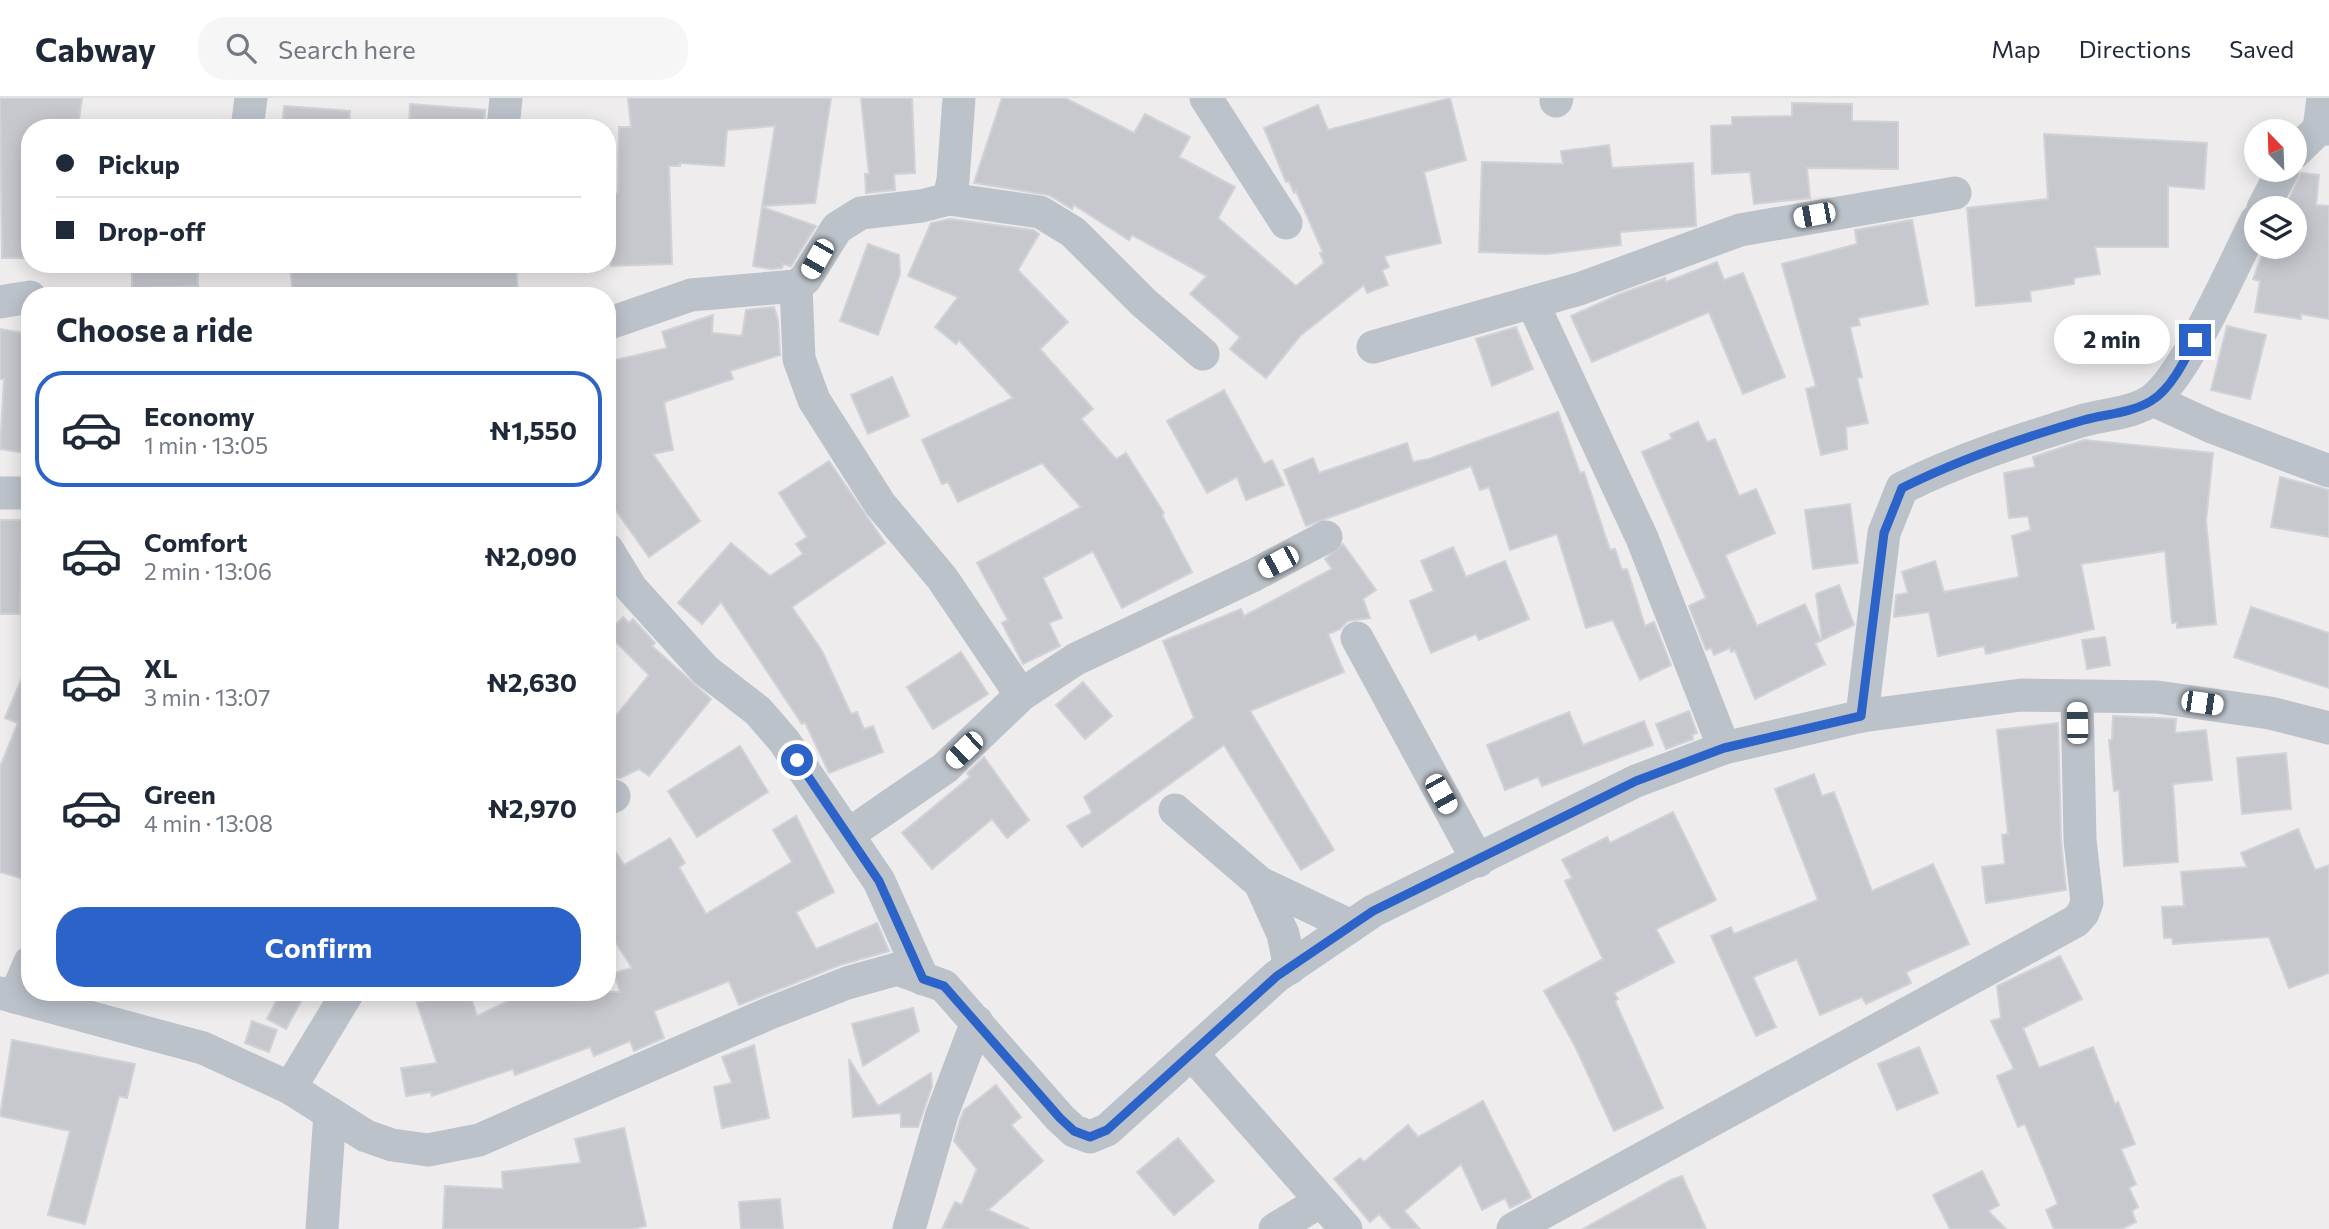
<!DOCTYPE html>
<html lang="en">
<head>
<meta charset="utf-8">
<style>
  body { margin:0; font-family:Commissioner,sans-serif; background:#f6f6f7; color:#1f2937; height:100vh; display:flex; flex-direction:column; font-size:26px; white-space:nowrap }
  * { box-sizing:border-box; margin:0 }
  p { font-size:23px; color:#747a83 }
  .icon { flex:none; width:38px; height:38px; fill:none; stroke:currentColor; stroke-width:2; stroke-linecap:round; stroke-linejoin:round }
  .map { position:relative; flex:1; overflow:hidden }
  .details { position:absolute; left:21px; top:189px; width:595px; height:714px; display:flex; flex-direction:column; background:#fff; border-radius:28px; box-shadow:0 4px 18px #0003 }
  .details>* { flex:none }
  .hud { position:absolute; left:21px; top:21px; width:595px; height:154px; border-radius:28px; box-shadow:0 4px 18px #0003; display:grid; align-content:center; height:154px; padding:0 35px; background:#fff }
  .needle { width:46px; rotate:337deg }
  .controls { position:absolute; left:2244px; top:21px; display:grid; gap:14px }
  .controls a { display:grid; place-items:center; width:63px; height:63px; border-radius:50%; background:#fff; box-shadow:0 4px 18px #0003; font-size:35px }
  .end { position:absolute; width:32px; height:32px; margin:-16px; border:9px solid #2c63c8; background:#fff; box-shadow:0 0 0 4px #fff }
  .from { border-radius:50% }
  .bubble { position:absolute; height:49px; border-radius:24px; background:#fff; box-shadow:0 4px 18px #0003; font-size:23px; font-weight:700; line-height:49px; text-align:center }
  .car { position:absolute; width:21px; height:42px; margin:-21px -10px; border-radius:9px; box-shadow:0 0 5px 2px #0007; background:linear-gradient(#fff 24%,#345 0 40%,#fff 0 76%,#345 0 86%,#fff 0) }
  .hud b { display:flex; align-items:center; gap:24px; height:66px; font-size:26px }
  .hud b+b { border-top:2px solid #e0e1e3 }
  .hud i { width:18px; height:18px; background:#1f2937 }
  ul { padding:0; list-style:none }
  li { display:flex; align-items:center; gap:21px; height:116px; margin:0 14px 10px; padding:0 21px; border:4px solid transparent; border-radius:28px }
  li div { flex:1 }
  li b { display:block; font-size:26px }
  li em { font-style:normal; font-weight:700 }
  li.on { border-color:#2c63c8 }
  li>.icon { width:63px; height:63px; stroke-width:1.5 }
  h2 { padding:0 35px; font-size:32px; line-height:84px }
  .action { display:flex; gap:14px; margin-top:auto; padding:14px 35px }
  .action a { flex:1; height:80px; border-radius:28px; background:#2c63c8; color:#fff; font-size:28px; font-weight:700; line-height:80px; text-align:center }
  header { display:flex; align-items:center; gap:42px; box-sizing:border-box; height:98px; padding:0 35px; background:#fff; border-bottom:2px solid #e0e1e3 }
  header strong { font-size:33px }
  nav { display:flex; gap:38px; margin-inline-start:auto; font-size:24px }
  .search { width:490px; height:63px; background:#f6f6f7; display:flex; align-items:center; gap:18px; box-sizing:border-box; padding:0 24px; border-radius:28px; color:#747a83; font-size:26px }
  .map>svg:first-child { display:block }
</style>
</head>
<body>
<header>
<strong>Cabway</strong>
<div class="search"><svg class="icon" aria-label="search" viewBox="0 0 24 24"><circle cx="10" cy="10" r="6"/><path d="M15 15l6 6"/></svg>Search here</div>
<nav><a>Map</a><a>Directions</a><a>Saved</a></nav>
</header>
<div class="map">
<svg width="2329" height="1131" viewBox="0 0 2329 1131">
  <rect width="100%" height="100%" fill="#eeecec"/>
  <g fill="#c7c8ce" stroke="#d0d2d7" stroke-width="2">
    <path d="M0 0H82L78 30H30V160H2Z"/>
    <path d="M628 0H831L815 105 762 108 775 28 727 32 724 68 680 65V68H669L672 166 611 168 609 96 618 95 619 29H631Z"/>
    <path d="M861 0H912L915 75 894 76 895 92 866 95 865 76H869Z"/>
    <path d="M1002 0H1065L1134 35 1145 16 1190 39 1179 59 1235 89 1218 120 1296 188 1324 165 1320 155 1323 154 1296 93 1294 95 1289 83 1286 84 1264 30 1318 7 1328 32 1450 0 1466 62 1424 74 1441 145 1384 158 1389 169 1382 172 1388 187 1367 195 1364 187 1300 238 1266 280 1230 251 1240 239 1190 196 1207 178 1132 137 1129 142 1074 107 1072 111 1049 97 974 85Z"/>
    <path d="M1792 5 1852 6V23L1898 24V71L1807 70 1810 100 1754 106 1750 74 1712 76 1711 28 1732 27V19L1792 18Z"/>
    <path d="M410 6 485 12 484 30H409Z"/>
    <path d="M284 8 350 13 349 30H282Z"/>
    <path d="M2044 36 2207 45 2204 91 2168 88V149H2095L2100 176 2074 180V186L2030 193 2031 203 1976 208 1967 110 2048 101Z"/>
    <path d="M1609 47 1612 70 1693 65 1696 128 1620 134 1621 147 1547 156 1479 154 1482 64 1563 66 1561 53Z"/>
    <path d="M2301 75 2319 77 2316 107 2329 108V221L2301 216V221L2255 214 2260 183 2253 181 2265 149H2294V110H2285Z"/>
    <path d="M762 109 816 128 791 168 783 166 782 170 771 171 753 168Z"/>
    <path d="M950 121 1033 132 1039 136 1018 172 1068 224 1040 251 1093 311 1081 321 1116 361 1126 355 1164 415 1162 417 1192 474 1122 510 1093 453 1043 480 1062 520 1049 525 1060 548 1023 566 1002 525 1008 522 977 465 1081 409 1042 365 958 404 948 384 942 386 922 342 1013 300 959 242 956 246 935 229 958 199 908 178 931 125Z"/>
    <path d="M1912 122 1928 206 1858 220 1860 227 1850 229 1862 279 1857 280 1868 325 1846 329 1847 351 1821 357 1806 291 1816 288 1782 166 1857 146 1855 132Z"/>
    <path d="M868 146 899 157 900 176 878 237 840 223Z"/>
    <path d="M1717 164 1724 182 1743 175 1785 279 1743 296 1709 214 1592 264 1571 218 1620 196 1665 180 1666 184Z"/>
    <path d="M132 166H198V188L132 190Z"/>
    <path d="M290 166H516L518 198H293Z"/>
    <path d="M774 209 778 223 780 257 730 273 733 281 664 304 673 352 653 356 700 423 649 459 607 400V264L667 250 662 234 713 217 712 235 742 238 746 212Z"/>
    <path d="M2227 228 2266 237 2250 301 2211 292Z"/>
    <path d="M1516 229 1533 271 1492 288 1476 241Z"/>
    <path d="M0 231 30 236V356L0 351 4 281H0Z"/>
    <path d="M892 279 909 318 868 336 851 297Z"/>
    <path d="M1224 292 1264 366 1272 362 1284 387 1246 402 1237 379 1207 395 1167 323Z"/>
    <path d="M1558 314 1580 375 1584 374 1610 452 1615 451 1622 472 1627 471 1645 528 1654 524 1671 567 1640 582 1613 522 1586 530 1557 436 1510 452 1489 389 1480 392 1471 368 1306 428 1284 372 1313 360 1319 375 1407 345 1413 364 1429 361Z"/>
    <path d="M1698 324 1707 344 1715 341 1739 398 1756 391 1775 435 1725 457 1757 528 1805 506 1821 543 1815 545 1825 566 1755 601 1735 552 1731 554 1730 550 1714 557 1711 550 1706 552 1689 508 1706 500 1642 354 1672 341 1670 336Z"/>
    <path d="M2084 342 2213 355 2206 423 2216 526 2177 530V524L2172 525 2165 453 2081 466 2094 531 1986 556 1984 548 1938 558 1929 514 1894 519 1896 497 1908 495 1902 474 1935 463 1944 494 2019 479 2012 438 2031 432 2028 418 2009 420 2004 375 2035 369 2033 359Z"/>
    <path d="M829 363 885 445 792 509 822 553 851 616 857 614 864 631 873 628 883 654 829 675 805 624 802 626 721 504 702 526 678 505 731 445 770 478 803 456 796 446 807 439 779 395Z"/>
    <path d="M2280 379 2329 392V439L2271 429Z"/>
    <path d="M1850 406 1858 465 1813 471 1805 412Z"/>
    <path d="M0 422H22L20 516H0Z"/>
    <path d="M1343 446 1376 492 1363 501 1370 520 1348 523 1340 531 1328 536 1344 574 1250 613 1334 752 1301 772 1224 647 1082 749 1067 728 1092 715 1084 699 1194 620 1163 543 1241 511 1244 518 1332 471 1325 461Z"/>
    <path d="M1453 449 1466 479 1505 463 1529 521 1479 542 1476 536 1431 555 1410 503 1434 493 1421 463Z"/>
    <path d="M1839 487 1854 527 1822 542 1816 496Z"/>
    <path d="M2251 509 2329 535V590L2234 559Z"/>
    <path d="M623 519 629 525 633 521 655 545 652 548 711 601 649 678 639 671 620 680H607V629L649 577 607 535Z"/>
    <path d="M2105 539 2110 567 2087 571 2082 542Z"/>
    <path d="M961 554 988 596 933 631 907 589Z"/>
    <path d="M30 561V783L0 774V669L18 625 5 620Z"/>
    <path d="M1083 584 1112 618 1085 641 1056 607Z"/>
    <path d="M1689 613 1697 635 1692 637 1693 641 1666 651 1656 626Z"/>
    <path d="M1569 614 1583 647 1644 623 1653 647 1542 688 1538 679 1505 692 1487 647Z"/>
    <path d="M2113 618 2176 621 2175 635 2206 632 2212 682 2173 686 2178 764 2124 768 2119 692 2114 693 2109 642H2112Z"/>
    <path d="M2058 625 2061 742 2066 792 1986 805 1982 769 2005 766 2002 737 2008 736 1997 632Z"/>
    <path d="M740 648 768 694 697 739 668 693Z"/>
    <path d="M2286 655 2291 711 2242 716 2237 660Z"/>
    <path d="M984 659 1029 722 1007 740 992 721 932 771 902 735 970 679 967 675Z"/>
    <path d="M1814 676 1822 698 1834 694 1872 793 1933 766 1969 846 1906 874 1911 885 1866 906 1862 899 1820 917 1797 861 1753 879 1776 929 1756 938 1711 838 1731 829 1734 836 1818 802 1775 691Z"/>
    <path d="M1673 714 1716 802 1656 831 1674 864 1614 895 1618 901 1615 903 1663 1010 1614 1033 1575 948 1544 893 1603 861 1565 783 1572 780 1562 762 1607 739 1610 745Z"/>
    <path d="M796 718 834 794 796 814 816 851 877 825 889 853 840 867 739 907 729 883 654 913 664 940 634 953 630 943 594 958 590 949 515 977 513 971 432 998 431 994 406 998 401 970 437 965 417 905 451 894H469L477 918 527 894H620L614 875 632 870 607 831V740L624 767 670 740 685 765 679 769 706 816 792 764 773 732Z"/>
    <path d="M2298 731 2315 772 2329 767V875L2289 890 2269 839 2173 846 2172 840H2164L2162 809 2184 808 2181 774 2247 769 2241 755Z"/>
    <path d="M2060 858 2082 901 2023 930 2039 970 2093 949 2115 1006 2118 1004 2135 1046 2121 1051 2136 1086 2129 1090 2138 1109 2132 1113 2136 1124 2122 1131H2054L2046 1112 2058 1106 2025 1026 2018 1029 1997 978 2014 971 1991 923 2001 920 1997 888Z"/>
    <path d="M281 894H306L286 931 267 921Z"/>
    <path d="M913 910 919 933 863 968 852 926Z"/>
    <path d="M252 923 277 932 269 954 245 945Z"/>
    <path d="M12 942 135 966 127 1000 119 998 85 1126 48 1117 70 1033 0 1018Z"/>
    <path d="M754 947 769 1020 722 1030 714 989 732 985 722 959Z"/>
    <path d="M1919 949 1938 995 1897 1012 1878 966Z"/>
    <path d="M849 961 878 1008 931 975 932 988 918 1029H901V1015L853 1019Z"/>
    <path d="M996 987 1021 1019 1011 1027 1043 1063 988 1112 1029 1131H942L955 1104 962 1107 977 1071 954 1043 960 1022 964 1012Z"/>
    <path d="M1483 1003 1531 1099 1520 1105 1510 1110 1505 1100 1482 1112 1461 1066 1404 1113 1420 1131H1392L1379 1116 1370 1124 1334 1081 1360 1060 1364 1064 1408 1027 1418 1039Z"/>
    <path d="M624 1030 646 1128 632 1131H443L445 1088 503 1091 502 1074 581 1065 575 1041Z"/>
    <path d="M1178 1040 1214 1083 1174 1117 1137 1074Z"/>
    <path d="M1982 1073 1999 1107 1988 1113 2006 1131H1950L1933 1097Z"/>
    <path d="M1682 1078 1706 1131H1583L1671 1082Z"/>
    <path d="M780 1101 783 1131H741L739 1104Z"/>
  </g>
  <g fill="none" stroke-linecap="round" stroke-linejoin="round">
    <g stroke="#bcc2ca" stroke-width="33">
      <path d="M1206 0 1286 125"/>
      <path d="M1556 3 1557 0"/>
      <path d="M247 30 251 0"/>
      <path d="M503 30 506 0"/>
      <path d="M2319 31 2323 0"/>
      <path d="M2294 55 2319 31H2329"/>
      <path d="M949 101 953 82 959 0"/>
      <path d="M2263 110 2283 72"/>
      <path d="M796 188 799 261 814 302 880 406 942 480 1021 597"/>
      <path d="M0 204 30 199"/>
      <path d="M1533 206 1642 440 1724 650"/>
      <path d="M607 226 691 197 796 188 805 181 837 130 861 115 921 108 949 101 1040 114 1073 134 1143 204 1203 256"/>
      <path d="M1373 249 1579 191 1740 132 1955 95"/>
      <path d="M2153 302 2212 329 2329 373"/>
      <path d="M0 395H30"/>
      <path d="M607 451 631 490 705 572 758 613 784 643 879 783 923 881"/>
      <path d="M1357 540 1478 763"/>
      <path d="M1862 618 1884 435 1902 390C1960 361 2020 342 2081 323 2104 316 2132 316 2152 302 2186 278 2234 165 2256 123"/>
      <path d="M607 701 614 698"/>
      <path d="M1175 712 1260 785 1351 828"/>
      <path d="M849 736 945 670 1021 597 1076 561 1254 477 1326 439"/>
      <path d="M1260 785 1283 836 1290 870"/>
      <path d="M0 895 203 950 290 990 366 1038 392 1047 428 1052 479 1042 770 915 847 885 897 871 944 888 1060 1020 1074 1033 1090 1039 1107 1032 1277 878 1373 813 1636 683 1724 650 1862 618 2021 597 2157 599 2270 615 2329 630"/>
      <path d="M15 899 30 864"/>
      <path d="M1193 957 1346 1131"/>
      <path d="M290 990 348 894"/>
      <path d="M322 1131 330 1015"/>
      <path d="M909 1131 942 1016 977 924"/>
      <path d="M1275 1131 1321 1103"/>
      <path d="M1513 1131 2076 823 2083 815 2087 804 2080 742 2077 598"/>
    </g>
  </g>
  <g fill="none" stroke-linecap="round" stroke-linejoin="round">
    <path stroke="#2c63c8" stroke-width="9" d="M797 662 879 783 923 881 944 888 1060 1020 1074 1033 1090 1039 1107 1032 1277 878 1373 813 1636 683 1724 650 1861 618 1884 435 1902 390C1960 361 2021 340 2084 322 2106 316 2131 315 2151 303 2171 291 2185 262 2195 242"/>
  </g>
</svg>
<div class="controls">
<a><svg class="needle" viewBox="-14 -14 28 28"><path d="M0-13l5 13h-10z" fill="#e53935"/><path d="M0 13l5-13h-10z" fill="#747a83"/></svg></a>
<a><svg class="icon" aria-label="layers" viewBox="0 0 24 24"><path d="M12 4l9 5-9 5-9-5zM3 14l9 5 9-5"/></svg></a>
</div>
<i class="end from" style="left:797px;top:662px"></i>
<i class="end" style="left:2195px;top:242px"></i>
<div class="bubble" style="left:2054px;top:217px;width:116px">2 min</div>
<i class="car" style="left:1814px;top:117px;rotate:259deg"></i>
<i class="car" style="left:817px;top:161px;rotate:210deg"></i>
<i class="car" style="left:1278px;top:464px;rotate:242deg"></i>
<i class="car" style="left:2202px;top:605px;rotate:98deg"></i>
<i class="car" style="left:2077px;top:625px;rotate:359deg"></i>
<i class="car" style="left:964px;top:652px;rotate:226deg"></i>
<i class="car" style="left:1441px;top:696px;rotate:151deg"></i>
<div class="hud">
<b><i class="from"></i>Pickup</b>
<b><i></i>Drop-off</b>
</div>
<section class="details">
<h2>Choose a ride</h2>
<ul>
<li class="on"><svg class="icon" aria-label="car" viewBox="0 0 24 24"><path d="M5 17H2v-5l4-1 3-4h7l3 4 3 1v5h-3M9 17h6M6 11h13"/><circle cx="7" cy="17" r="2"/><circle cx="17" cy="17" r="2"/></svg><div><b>Economy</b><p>1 min · 13:05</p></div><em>₦1,550</em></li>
<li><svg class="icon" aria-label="car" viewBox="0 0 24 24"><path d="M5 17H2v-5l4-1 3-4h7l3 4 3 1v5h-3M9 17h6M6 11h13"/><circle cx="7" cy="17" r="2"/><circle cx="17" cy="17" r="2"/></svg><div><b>Comfort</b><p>2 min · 13:06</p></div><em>₦2,090</em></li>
<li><svg class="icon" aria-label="car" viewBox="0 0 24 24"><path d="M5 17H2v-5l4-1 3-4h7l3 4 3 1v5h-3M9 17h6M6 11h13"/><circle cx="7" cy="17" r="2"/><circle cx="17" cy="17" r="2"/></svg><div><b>XL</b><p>3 min · 13:07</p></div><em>₦2,630</em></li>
<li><svg class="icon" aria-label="car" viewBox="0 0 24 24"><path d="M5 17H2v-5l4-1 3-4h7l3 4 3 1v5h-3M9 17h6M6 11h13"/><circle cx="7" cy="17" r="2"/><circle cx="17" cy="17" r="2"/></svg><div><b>Green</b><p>4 min · 13:08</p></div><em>₦2,970</em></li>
</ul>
<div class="action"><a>Confirm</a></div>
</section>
</div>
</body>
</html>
